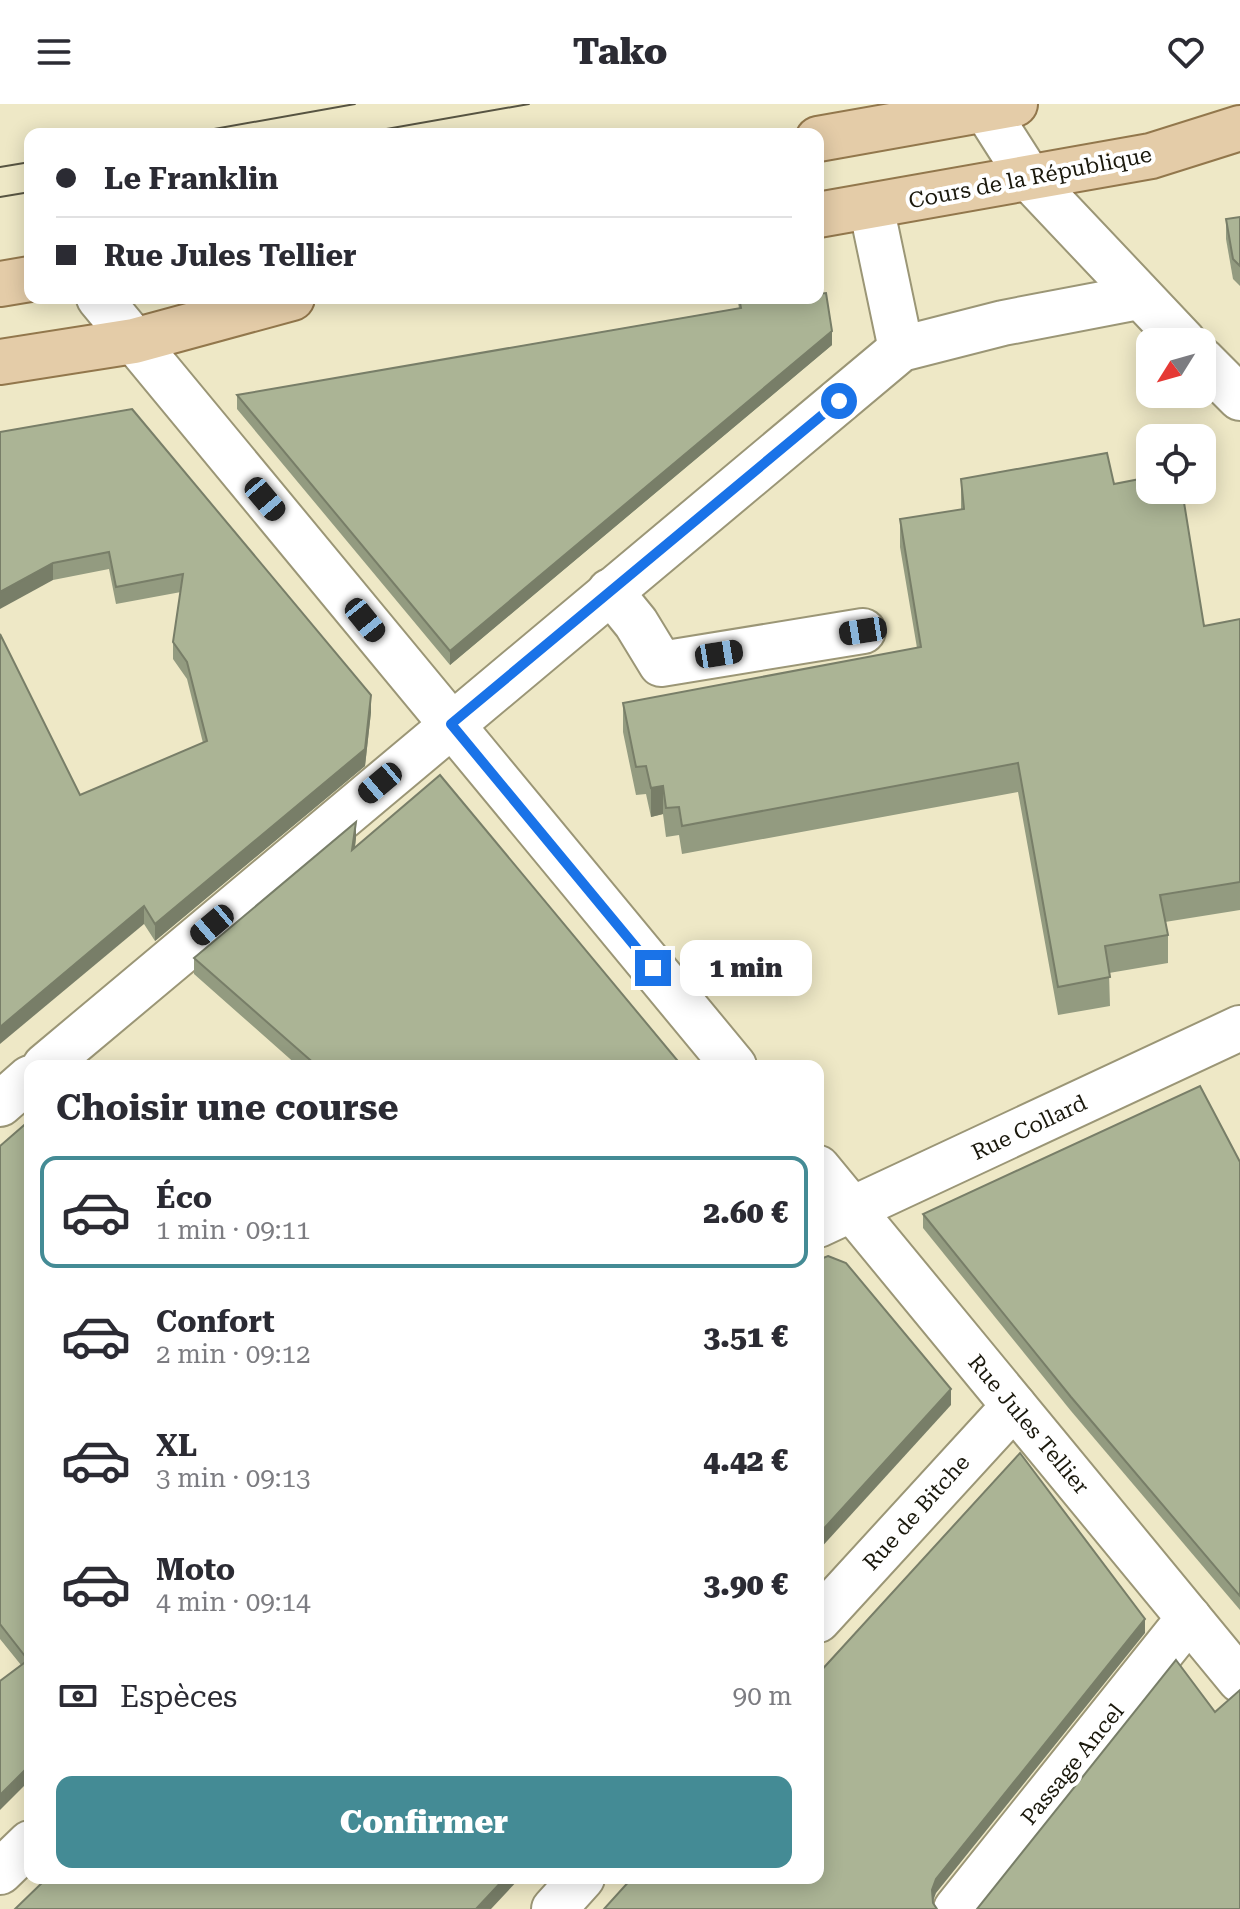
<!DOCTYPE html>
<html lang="fr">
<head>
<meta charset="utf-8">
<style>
  body { margin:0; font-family:"Roboto Serif",serif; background:#f2f2f3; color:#2b2b33; height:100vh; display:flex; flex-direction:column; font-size:30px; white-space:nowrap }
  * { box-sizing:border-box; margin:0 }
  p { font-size:26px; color:#7c7c81 }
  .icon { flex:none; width:44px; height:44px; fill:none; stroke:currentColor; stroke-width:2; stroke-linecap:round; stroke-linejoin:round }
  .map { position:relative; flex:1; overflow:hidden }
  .panel { position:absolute; left:24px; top:956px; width:800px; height:824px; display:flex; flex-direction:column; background:#fff; border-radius:16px; box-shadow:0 4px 20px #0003 }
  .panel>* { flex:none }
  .guide { position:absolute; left:24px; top:24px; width:800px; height:176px; border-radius:16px; box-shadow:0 4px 20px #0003; display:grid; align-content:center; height:176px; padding:0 32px; background:#fff }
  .needle { width:52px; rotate:233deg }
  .buttons { position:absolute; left:1136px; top:224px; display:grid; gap:16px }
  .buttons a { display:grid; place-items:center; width:80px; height:80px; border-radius:16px; background:#fff; box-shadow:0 4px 20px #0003; font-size:40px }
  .end { position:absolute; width:36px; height:36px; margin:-18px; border:10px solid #1a73e8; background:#fff; box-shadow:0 0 0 4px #fff }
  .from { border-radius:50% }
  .bubble { position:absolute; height:56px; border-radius:16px; background:#fff; box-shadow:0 4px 20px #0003; font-size:26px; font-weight:800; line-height:56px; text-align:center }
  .car { position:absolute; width:24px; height:48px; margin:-24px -12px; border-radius:10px; box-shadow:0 0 6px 2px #0007; background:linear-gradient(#222 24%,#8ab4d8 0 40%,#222 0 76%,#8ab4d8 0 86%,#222 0) }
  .guide b { display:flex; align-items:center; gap:28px; height:76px; font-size:30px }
  .guide b+b { border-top:2px solid #e1e1e2 }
  .guide i { width:20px; height:20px; background:#2b2b33 }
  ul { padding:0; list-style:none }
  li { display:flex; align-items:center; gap:24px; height:112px; margin:0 16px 12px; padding:0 16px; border:4px solid transparent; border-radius:16px }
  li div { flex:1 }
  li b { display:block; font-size:30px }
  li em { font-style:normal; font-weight:800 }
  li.active { border-color:#448b95 }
  li>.icon { width:72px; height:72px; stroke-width:1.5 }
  h2 { padding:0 32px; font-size:36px; line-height:96px }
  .pay { display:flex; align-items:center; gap:20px; height:88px; padding:0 32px; font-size:30px }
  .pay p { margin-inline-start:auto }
  .cta { display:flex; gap:16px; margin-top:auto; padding:16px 32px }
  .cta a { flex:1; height:92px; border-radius:16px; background:#448b95; color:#fff; font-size:32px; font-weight:800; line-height:92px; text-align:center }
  header { display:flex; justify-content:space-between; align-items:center; height:104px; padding:0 32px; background:#fff; font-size:36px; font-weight:800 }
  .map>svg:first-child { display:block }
</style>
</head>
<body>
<header><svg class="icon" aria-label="menu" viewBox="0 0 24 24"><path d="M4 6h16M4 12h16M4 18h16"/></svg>Tako<svg class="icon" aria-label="heart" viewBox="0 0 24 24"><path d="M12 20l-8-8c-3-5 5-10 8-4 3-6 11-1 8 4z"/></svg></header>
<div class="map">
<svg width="1240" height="1805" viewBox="0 0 1240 1805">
  <rect width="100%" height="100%" fill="#eee8c6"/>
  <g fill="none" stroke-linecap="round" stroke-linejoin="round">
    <g stroke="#9b9676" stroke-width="48">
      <g id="minor">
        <path d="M986 6 1030 75 1184 238"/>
        <path d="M871 102 901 245"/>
        <path d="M99 194 734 962"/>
        <path d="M1202 256 1240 294"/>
        <path d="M610 487 636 519 661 560 863 527"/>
        <path d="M45 962 901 245 1003 219 1139 193"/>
        <path d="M0 1000 30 974"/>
        <path d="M818 1064 1240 1576"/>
        <path d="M818 1121 1240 924"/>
        <path d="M818 1516 1014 1302"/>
        <path d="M0 1768 30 1739"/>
        <path d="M554 1805 582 1774"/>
        <path d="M956 1805 1189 1514"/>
      </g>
    </g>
    <g stroke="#92774c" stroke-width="48">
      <g id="major">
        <path d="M818 35 1015 0"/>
        <path d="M818 111 1151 52 1240 24"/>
        <path d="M0 180 30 175"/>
        <path d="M0 258 134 237 292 194"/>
      </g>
    </g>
    <use href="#minor" stroke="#fff" stroke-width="44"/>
    <use href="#major" stroke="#e4cca8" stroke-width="44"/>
    <g stroke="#575442" stroke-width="2">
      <path d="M186 30 355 0"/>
      <path d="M358 30 529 0"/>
      <path d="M0 63 30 58"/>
      <path d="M0 93 30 88"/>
    </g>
  </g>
  <g fill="#939b80">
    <path d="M1240 113V182L1233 175 1226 135V115Z"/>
    <path d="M737 194H818L832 241 450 561 237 305V291L739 204Z"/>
    <path d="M0 328 371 608 365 662 155 837 144 820 80 691 203 639 187 575 173 555V538L181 488 116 500 109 465 53 476Z"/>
    <path d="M961 375 1114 380 1204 522 1240 515V806L1165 818 1168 831V859L1109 869 1110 902 1058 911 1018 688 682 750 679 731 666 733 663 710 651 713 646 690 636 691 623 628V599L917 544 900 443V415L961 406Z"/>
    <path d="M356 734 355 744 682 962H298L194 870V854Z"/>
    <path d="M30 1016V1676L21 1561 0 1535V1042Z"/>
    <path d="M1240 1058V1506L1071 1307 923 1124V1110Z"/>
  </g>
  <g fill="#787e68">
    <path d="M832 227V241L450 561V547Z"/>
    <path d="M53 459V476L0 505V488Z"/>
    <path d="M371 591V608L365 662 155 837V820Z"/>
    <path d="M663 682V710L651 713V684Z"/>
    <path d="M356 718V734L352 762V746Z"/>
    <path d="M144 802V820L0 940V923Z"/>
    <path d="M951 1285V1301L818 1447V1431Z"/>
    <path d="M1145 1515V1529L936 1789 932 1800V1786L936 1775Z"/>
    <path d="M30 1661V1676L0 1706V1691Z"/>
    <path d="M505 1774H520L491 1805H476Z"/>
  </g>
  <g fill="#abb495" stroke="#787e68" stroke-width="2">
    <path d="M1240 113V162L1233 155 1226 115Z"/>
    <path d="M826 189 832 227 450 547 237 291 741 204 739 194H818V190Z"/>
    <path d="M132 305 371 591 365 645 155 820 144 802 0 923V530L80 691 207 637 187 558 173 538 183 470 116 483 109 448 53 459 0 488V328Z"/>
    <path d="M1107 349 1114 380 1150 373V386H1182L1204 522 1240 515V778L1160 791 1168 831 1105 842 1110 873 1058 883 1018 659 682 722 679 703 666 704 663 682 651 684 646 662 636 663 623 599 921 543 900 415 964 405 961 375Z"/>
    <path d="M440 671 682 962H317L194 854 356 718 352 746Z"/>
    <path d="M1200 982 1240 1058V1492L1071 1293 923 1110Z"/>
    <path d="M30 1016V1661L0 1691V1577L28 1556 0 1520V1042Z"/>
    <path d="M828 1152 846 1159 951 1285 818 1431V1156Z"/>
    <path d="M1020 1349 1145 1515 936 1775 932 1786 933 1799 937 1805H604L632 1774H818V1570Z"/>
    <path d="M1176 1556 1215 1608 1240 1586V1805H977Z"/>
    <path d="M47 1774H505L476 1805H15Z"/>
  </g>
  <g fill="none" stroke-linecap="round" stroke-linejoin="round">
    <path stroke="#1a73e8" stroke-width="10" d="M653 864 451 620 839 297"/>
  </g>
  <g text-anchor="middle" stroke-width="8" stroke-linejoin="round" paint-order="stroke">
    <g font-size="22" fill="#1a180c" stroke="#fff">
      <text transform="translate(1030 73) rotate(-11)" y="8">Cours de la République</text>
      <text transform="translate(1029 1023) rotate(-25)" y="8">Rue Collard</text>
      <text transform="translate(1029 1320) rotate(50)" y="8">Rue Jules Tellier</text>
      <text transform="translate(916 1408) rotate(-48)" y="8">Rue de Bitche</text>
      <text transform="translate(1072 1660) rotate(-51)" y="8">Passage Ancel</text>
    </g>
  </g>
</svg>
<div class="buttons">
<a><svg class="needle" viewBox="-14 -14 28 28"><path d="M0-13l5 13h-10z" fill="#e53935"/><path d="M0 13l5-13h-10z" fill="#7c7c81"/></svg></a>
<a><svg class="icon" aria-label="locate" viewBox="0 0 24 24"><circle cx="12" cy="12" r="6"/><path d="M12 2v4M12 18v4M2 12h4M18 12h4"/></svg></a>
</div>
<i class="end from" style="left:839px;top:297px"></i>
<i class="end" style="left:653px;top:864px"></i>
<div class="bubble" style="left:680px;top:836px;width:132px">1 min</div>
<i class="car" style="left:265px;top:395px;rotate:140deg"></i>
<i class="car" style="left:365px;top:516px;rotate:141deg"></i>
<i class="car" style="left:863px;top:527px;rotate:261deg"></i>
<i class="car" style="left:719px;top:550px;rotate:81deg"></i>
<i class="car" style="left:380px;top:679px;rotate:230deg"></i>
<i class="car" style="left:212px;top:821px;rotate:230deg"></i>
<div class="guide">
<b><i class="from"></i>Le Franklin</b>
<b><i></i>Rue Jules Tellier</b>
</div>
<section class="panel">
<h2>Choisir une course</h2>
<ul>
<li class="active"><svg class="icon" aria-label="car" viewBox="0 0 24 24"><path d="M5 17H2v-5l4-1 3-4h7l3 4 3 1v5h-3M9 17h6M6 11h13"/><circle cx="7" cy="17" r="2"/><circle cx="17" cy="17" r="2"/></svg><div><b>Éco</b><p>1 min · 09:11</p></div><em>2.60 €</em></li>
<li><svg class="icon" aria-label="car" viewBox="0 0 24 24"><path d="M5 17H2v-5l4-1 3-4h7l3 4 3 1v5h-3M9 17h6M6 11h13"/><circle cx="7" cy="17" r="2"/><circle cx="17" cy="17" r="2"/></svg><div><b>Confort</b><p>2 min · 09:12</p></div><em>3.51 €</em></li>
<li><svg class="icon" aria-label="car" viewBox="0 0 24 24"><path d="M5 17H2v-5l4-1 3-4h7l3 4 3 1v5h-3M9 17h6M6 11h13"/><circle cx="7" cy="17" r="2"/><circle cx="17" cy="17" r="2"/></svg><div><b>XL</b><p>3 min · 09:13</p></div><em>4.42 €</em></li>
<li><svg class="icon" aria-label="car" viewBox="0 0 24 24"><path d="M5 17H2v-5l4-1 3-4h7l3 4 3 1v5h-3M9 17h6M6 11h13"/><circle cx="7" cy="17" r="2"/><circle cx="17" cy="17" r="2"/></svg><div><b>Moto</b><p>4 min · 09:14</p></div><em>3.90 €</em></li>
</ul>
<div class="pay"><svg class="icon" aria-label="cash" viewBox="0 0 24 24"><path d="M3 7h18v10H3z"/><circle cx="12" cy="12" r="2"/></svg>Espèces<p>90 m</p></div>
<div class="cta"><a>Confirmer</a></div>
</section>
</div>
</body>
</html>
